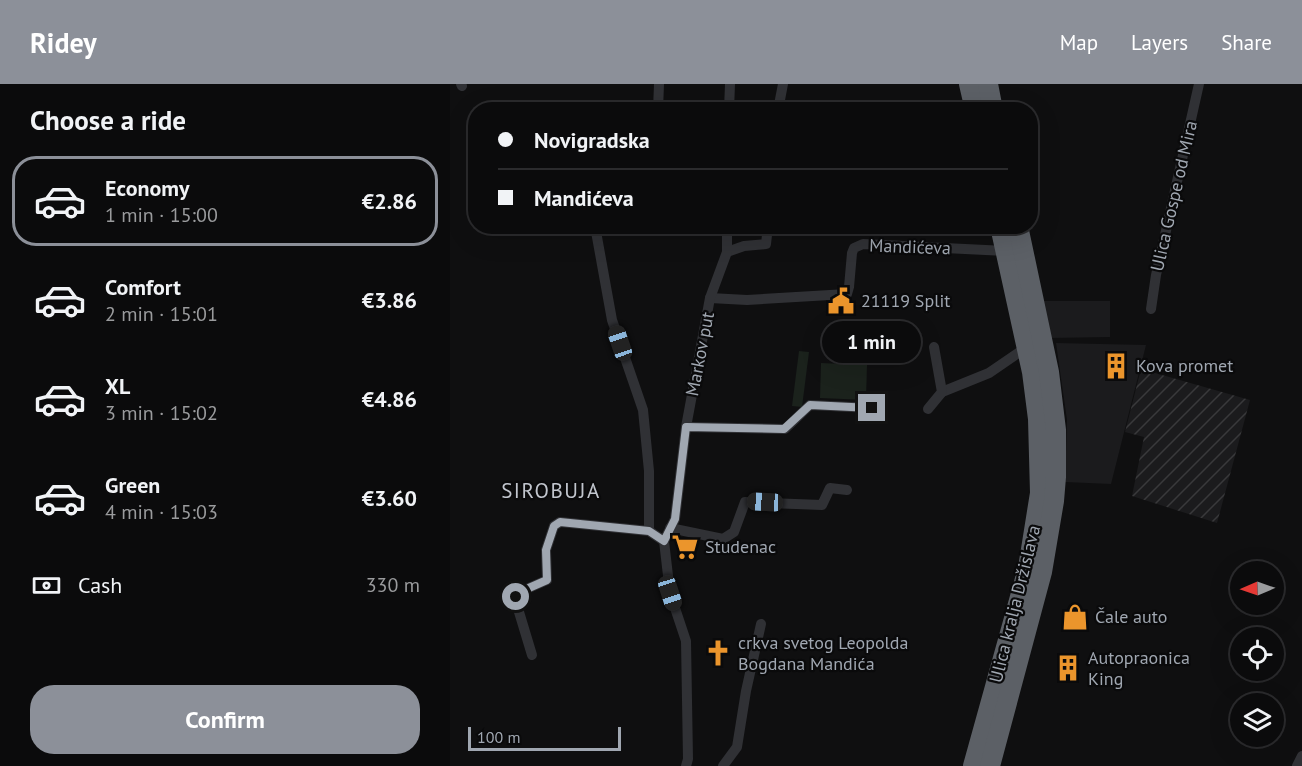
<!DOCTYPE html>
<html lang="en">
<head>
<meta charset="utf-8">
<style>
  body { margin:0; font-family:"PT Sans",sans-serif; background:#19191a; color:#f1f3f6; height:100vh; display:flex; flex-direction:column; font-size:22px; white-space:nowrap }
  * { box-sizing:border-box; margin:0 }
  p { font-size:20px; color:#9a9b9d }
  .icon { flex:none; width:33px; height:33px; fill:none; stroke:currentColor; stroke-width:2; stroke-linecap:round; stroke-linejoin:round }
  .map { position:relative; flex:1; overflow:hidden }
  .sheet { display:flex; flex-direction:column; background:#0b0b0c; width:450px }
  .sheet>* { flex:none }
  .guide { position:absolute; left:18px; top:18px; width:570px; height:132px; border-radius:24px; box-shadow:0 6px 24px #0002,0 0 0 2px #2b2b2d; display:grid; align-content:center; height:132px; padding:0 30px; background:#0b0b0c }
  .needle { width:39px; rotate:268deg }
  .controls { position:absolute; left:780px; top:477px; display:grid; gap:12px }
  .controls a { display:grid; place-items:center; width:54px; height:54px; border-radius:50%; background:#0b0b0c; box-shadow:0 6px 24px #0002,0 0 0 2px #2b2b2d; font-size:30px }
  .scale { position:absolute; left:18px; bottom:15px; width:153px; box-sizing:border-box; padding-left:6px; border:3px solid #a0a7b1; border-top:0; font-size:16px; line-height:21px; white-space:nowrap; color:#a0a7b1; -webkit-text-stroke:4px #0a0a0b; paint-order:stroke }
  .end { position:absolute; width:27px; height:27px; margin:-14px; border:8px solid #a0a7b1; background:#111; box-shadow:0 0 0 3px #111 }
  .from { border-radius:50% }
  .bubble { position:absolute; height:42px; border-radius:21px; background:#0b0b0c; box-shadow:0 6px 24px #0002,0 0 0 2px #2b2b2d; font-size:20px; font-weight:700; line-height:42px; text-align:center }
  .car { position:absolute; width:18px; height:36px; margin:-18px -9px; border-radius:8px; box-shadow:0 0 4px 2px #0007; background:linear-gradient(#222 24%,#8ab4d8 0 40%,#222 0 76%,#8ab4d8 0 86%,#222 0) }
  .guide b { display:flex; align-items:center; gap:21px; height:57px; font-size:22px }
  .guide b+b { border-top:2px solid #2b2b2d }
  .guide i { width:15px; height:15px; background:#f1f3f6 }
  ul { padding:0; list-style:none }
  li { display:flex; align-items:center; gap:18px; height:90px; margin:0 12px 9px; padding:0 18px; border:3px solid transparent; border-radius:24px }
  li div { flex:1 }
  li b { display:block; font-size:22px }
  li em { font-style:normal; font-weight:700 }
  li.current { border-color:#8c9099 }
  li>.icon { width:54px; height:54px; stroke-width:1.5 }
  h2 { padding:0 30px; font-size:27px; line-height:72px }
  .pay { display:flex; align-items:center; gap:15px; height:66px; padding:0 30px; font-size:22px }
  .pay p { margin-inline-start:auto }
  .action { display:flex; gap:12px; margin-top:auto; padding:12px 30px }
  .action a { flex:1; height:69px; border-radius:24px; background:#8c9099; color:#fff; font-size:24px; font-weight:700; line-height:69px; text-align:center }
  header { display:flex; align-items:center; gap:36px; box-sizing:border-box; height:84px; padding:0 30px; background:#8c9099; color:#fff }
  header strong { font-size:28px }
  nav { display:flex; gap:33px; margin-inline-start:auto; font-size:21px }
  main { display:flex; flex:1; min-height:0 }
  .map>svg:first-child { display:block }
</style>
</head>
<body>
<header>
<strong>Ridey</strong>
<nav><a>Map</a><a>Layers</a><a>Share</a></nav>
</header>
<main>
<section class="sheet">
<h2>Choose a ride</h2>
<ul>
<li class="current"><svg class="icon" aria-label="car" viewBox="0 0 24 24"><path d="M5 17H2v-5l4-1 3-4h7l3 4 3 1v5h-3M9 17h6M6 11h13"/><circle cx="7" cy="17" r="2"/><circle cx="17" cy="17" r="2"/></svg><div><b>Economy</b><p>1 min · 15:00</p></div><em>€2.86</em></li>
<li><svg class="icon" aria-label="car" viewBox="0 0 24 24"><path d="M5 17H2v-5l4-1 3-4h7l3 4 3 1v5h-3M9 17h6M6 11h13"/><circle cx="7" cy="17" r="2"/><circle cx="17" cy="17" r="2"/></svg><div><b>Comfort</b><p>2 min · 15:01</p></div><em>€3.86</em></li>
<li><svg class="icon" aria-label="car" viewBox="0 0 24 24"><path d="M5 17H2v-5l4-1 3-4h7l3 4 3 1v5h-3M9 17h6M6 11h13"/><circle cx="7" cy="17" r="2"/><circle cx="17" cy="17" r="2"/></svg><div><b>XL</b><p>3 min · 15:02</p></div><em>€4.86</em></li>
<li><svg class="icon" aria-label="car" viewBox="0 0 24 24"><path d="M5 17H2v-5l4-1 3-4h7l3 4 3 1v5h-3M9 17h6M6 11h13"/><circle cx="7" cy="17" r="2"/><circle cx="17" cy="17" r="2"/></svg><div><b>Green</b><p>4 min · 15:03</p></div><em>€3.60</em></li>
</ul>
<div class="pay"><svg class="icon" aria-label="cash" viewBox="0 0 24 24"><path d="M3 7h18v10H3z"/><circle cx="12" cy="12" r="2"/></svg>Cash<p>330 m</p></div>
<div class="action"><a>Confirm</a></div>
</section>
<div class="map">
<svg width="852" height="682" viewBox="0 0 852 682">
  <defs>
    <pattern id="industrial-furrows" width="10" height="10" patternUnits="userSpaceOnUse" patternTransform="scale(1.5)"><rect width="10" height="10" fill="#1b1b1d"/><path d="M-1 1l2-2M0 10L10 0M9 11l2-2" fill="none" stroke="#39393b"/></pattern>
  </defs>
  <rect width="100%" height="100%" fill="#0f0f10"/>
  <g fill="#1b1b1d">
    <path d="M591 217H660V253L599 254Z"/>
    <path d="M606 259 696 261 661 400 615 398 617 336Z"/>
  </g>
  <path fill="url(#industrial-furrows)" d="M691 285 800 316 767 439 682 412 694 353 675 348Z"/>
  <g fill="#1b221c">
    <path d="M349 267 359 268 352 323 342 322Z"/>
    <path d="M371 279 417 281 416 316 370 314Z"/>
  </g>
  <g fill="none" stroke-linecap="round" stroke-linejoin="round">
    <g stroke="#303135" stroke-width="10">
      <path d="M11 0 12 2"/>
      <path d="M92 25 96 26"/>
      <path d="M208 26 209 0"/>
      <path d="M279 26 280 0"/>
      <path d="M328 26 333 0"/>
      <path d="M145 142 162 236 193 326 199 387V447L214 457"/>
      <path d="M277 168 294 162 316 160 318 142"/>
      <path d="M260 214 297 216 397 210 399 203 402 169 404 164 413 160 556 167"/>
      <path d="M701 225 706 191 749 0"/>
      <path d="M492 308 539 289 577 263"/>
      <path d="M478 325 492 308 484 263"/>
      <path d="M236 343 335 345 360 321 422 324"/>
      <path d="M220 444 273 455 284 448 295 418 372 421 380 404 397 406"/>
      <path d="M82 571 66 518V513L72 507 97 496 96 466 104 442 110 438 199 447"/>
      <path d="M236 682 238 675 236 557 220 509 214 457 225 435 236 343 260 214 277 168V142"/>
      <path d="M273 682 287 663 296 607 311 540"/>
      <path d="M847 682 852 672"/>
    </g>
    <g stroke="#5c6066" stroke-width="20">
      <path d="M519 0 525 26"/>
      <path d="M538 0 543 26"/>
      <path d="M523 682 578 484 590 409 588 335 582 288 550 142"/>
      <path d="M540 682 592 488 604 417 606 393V346L599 288 568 142"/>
    </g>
  </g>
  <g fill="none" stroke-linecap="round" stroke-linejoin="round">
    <path stroke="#a0a7b1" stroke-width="8" d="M66 513 72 507 97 496 96 466 104 442 110 438 199 447 214 457 225 435 236 343 334 345 360 321 422 324"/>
  </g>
  <defs>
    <g id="civic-bare" transform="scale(2.07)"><path d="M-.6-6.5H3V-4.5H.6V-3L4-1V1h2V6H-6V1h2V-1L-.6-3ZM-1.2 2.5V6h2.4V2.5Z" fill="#eb952c" stroke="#0a0a0b" stroke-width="2.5" paint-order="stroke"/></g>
    <g id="building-bare" transform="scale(2.07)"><path d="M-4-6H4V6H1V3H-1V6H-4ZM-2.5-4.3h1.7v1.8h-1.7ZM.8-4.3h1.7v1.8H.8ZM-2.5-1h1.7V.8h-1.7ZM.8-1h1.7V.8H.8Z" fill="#eb952c" stroke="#0a0a0b" stroke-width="2.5" paint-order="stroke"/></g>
    <g id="supermarket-bare" transform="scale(2.07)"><path d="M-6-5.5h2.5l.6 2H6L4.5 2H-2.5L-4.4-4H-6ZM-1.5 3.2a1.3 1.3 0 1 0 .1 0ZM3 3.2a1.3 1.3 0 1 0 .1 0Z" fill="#eb952c" stroke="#0a0a0b" stroke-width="2.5" paint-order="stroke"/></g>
    <g id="shop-bare" transform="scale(2.07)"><path d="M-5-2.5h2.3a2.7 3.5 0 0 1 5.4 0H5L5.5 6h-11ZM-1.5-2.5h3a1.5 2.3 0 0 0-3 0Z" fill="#eb952c" stroke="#0a0a0b" stroke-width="2.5" paint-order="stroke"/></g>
    <g id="church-bare" transform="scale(2.07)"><path d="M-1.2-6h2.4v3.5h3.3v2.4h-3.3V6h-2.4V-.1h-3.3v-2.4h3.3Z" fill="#eb952c" stroke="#0a0a0b" stroke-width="2.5" paint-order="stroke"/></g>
  </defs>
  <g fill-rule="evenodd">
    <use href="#civic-bare" x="391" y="217"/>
    <use href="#building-bare" x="666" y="282"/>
    <use href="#supermarket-bare" x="235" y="463"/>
    <use href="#shop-bare" x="625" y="533"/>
    <use href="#church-bare" x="268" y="569"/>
    <use href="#building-bare" x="618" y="584"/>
  </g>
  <g text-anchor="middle" stroke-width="4.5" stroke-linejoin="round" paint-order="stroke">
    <g font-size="18" fill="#a0a7b1" stroke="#0a0a0b">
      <text transform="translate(724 112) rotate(-77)" y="6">Ulica Gospe od Mira</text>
      <text transform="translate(460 163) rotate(2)" y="6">Mandićeva</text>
      <text transform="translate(250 270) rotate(-79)" y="6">Markov put</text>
      <text transform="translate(565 520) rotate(-76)" y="6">Ulica kralja Držislava</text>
    </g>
    <g font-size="18" fill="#a0a7b1" stroke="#0a0a0b" text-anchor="start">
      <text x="411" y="223">21119 Split</text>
      <text x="686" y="288">Kova promet</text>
      <text x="255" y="469">Studenac</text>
      <text x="645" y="539">Čale auto</text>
      <text x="288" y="565">crkva svetog Leopolda<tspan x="288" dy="21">Bogdana Mandića</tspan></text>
      <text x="638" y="580">Autopraonica<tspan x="638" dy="21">King</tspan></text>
    </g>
    <g font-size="21" letter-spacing="1.5" fill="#c1c5cd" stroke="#0a0a0b">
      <text x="101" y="414">SIROBUJA</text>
    </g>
  </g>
</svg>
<div class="controls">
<a><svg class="needle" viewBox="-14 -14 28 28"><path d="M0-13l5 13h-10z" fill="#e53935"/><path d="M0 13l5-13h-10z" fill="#9a9b9d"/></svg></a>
<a><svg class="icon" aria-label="locate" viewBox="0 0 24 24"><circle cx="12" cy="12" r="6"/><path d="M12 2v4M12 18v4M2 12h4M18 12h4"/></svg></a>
<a><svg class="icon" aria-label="layers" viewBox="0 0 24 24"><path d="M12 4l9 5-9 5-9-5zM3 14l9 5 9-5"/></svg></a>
</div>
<div class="scale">100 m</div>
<i class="end from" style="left:66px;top:513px"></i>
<i class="end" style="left:422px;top:324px"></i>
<div class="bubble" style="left:372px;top:237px;width:99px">1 min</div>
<i class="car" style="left:170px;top:259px;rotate:341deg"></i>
<i class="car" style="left:315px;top:418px;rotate:273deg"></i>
<i class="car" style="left:220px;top:509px;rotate:162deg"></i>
<div class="guide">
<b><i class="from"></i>Novigradska</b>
<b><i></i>Mandićeva</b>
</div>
</div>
</main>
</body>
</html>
